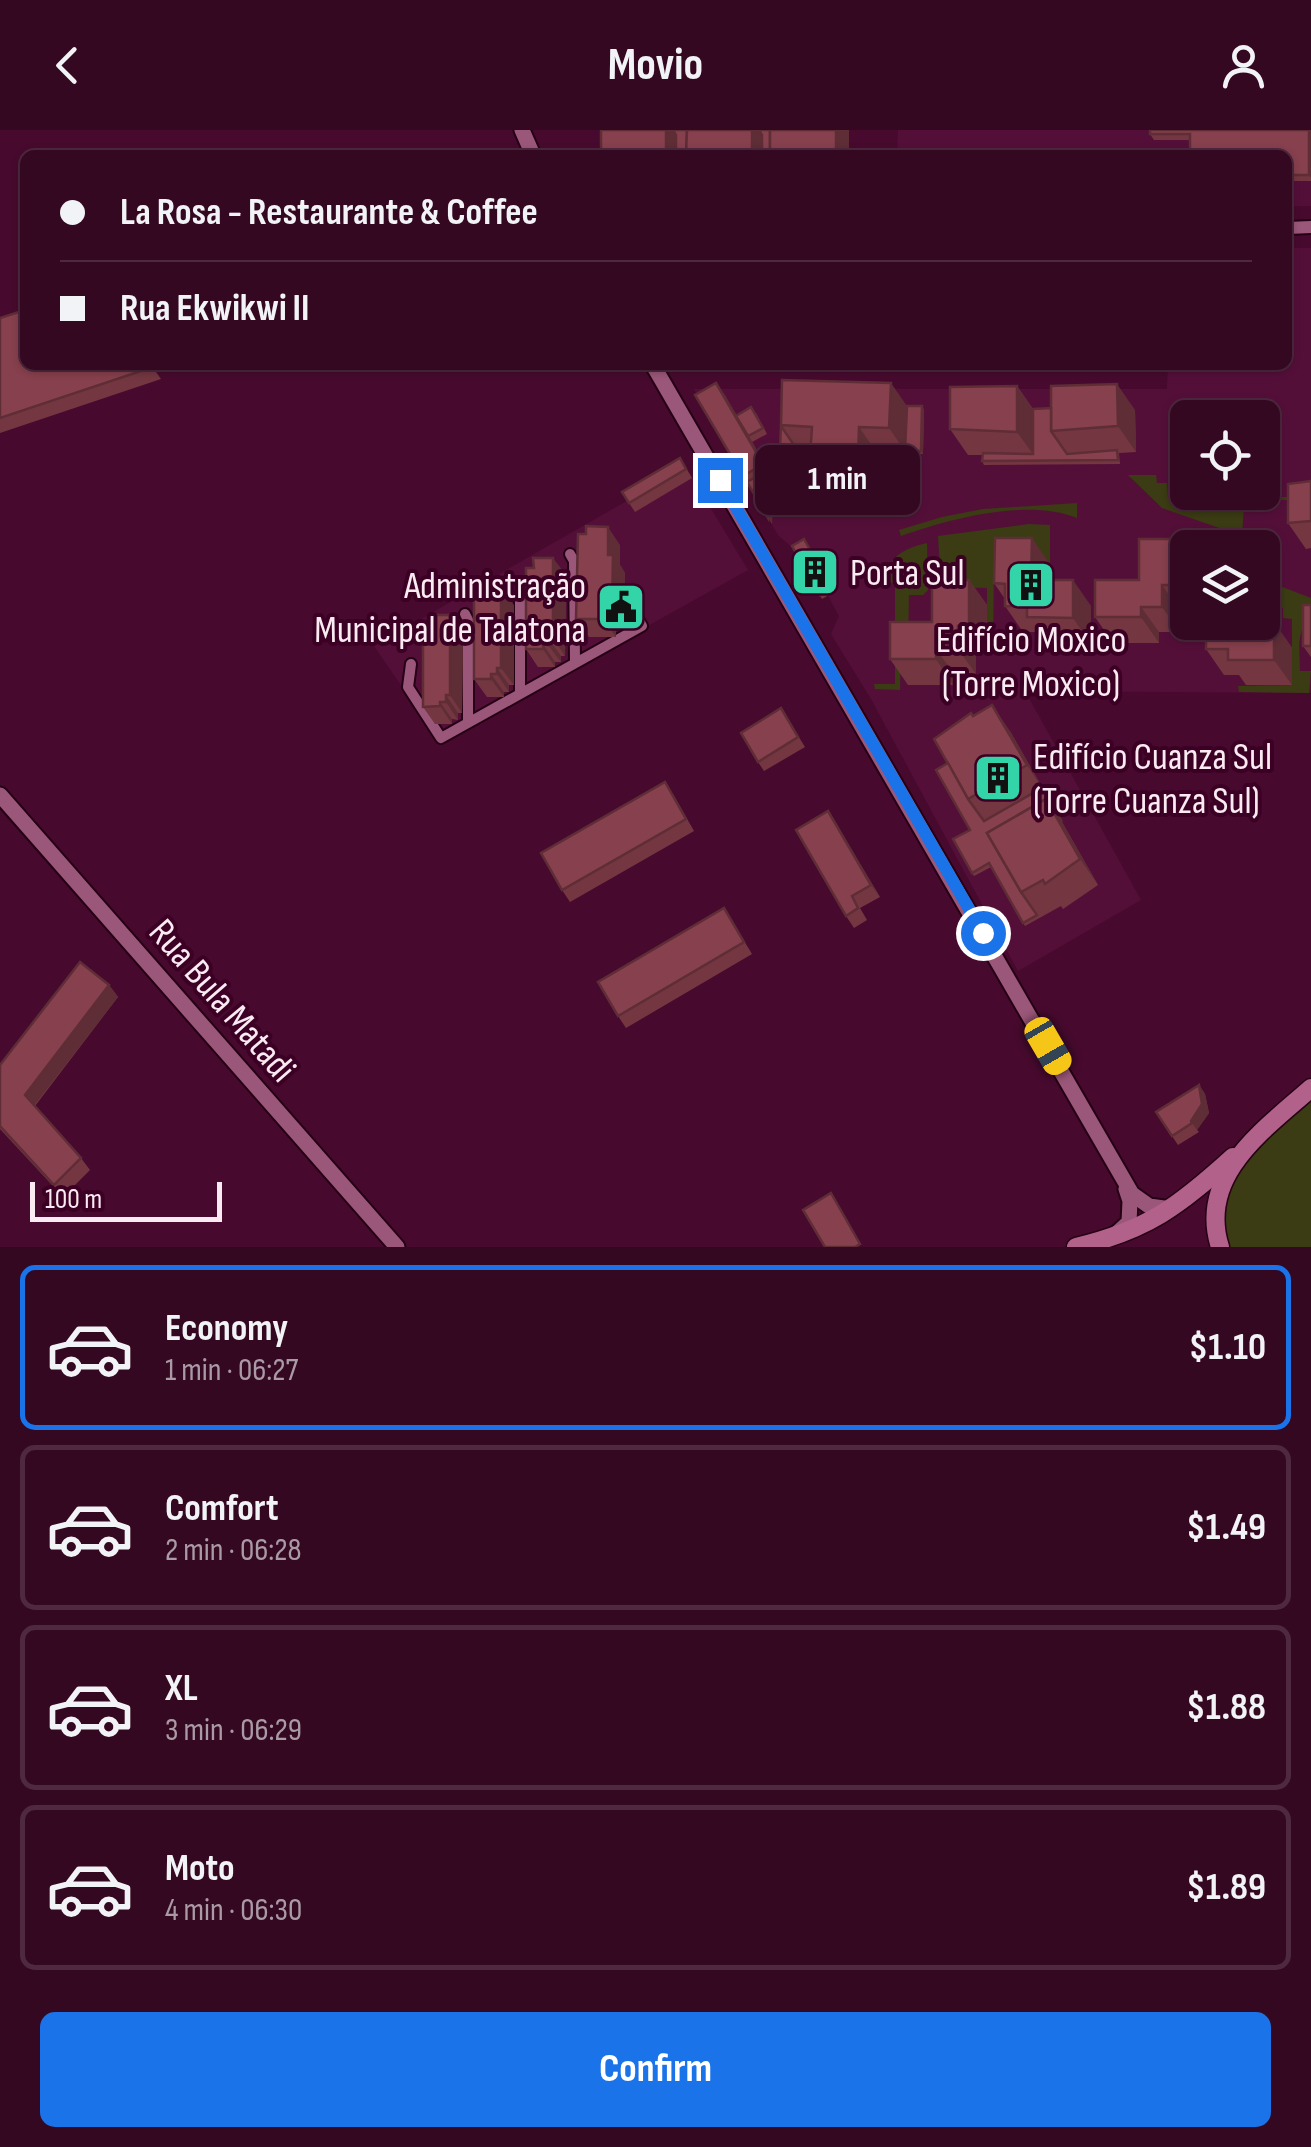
<!DOCTYPE html>
<html lang="en">
<head>
<meta charset="utf-8">
<style>
  body { margin:0; font-family:"Sofia Sans Condensed",sans-serif; background:#3d112a; color:#f1f3f6; height:100vh; display:flex; flex-direction:column; font-size:38px; white-space:nowrap }
  * { box-sizing:border-box; margin:0 }
  p { font-size:32px; color:#aa9aa5 }
  .icon { flex:none; width:55px; height:55px; fill:none; stroke:currentColor; stroke-width:2; stroke-linecap:round; stroke-linejoin:round }
  .map { position:relative; height:1117px; overflow:hidden }
  .panel { display:flex; flex-direction:column; background:#350822; flex:1 }
  .panel>* { flex:none }
  .hud { position:absolute; left:20px; top:20px; width:1272px; height:220px; border-radius:15px; box-shadow:0 2px 8px #0004,0 0 0 2px #4f2940; display:grid; align-content:center; height:220px; padding:0 40px; background:#350822 }
  .buttons { position:absolute; left:1170px; top:270px; display:grid; gap:20px }
  .buttons a { display:grid; place-items:center; width:110px; height:110px; border-radius:15px; background:#350822; box-shadow:0 2px 8px #0004,0 0 0 2px #4f2940; font-size:50px }
  .scale { position:absolute; left:30px; bottom:25px; width:192px; box-sizing:border-box; padding-left:10px; border:5px solid #faeaf1; border-top:0; font-size:28px; line-height:35px; white-space:nowrap; color:#faeaf1; -webkit-text-stroke:8px #3c0025; paint-order:stroke }
  .end { position:absolute; width:45px; height:45px; margin:-22px; border:12px solid #1a73e8; background:#fff; box-shadow:0 0 0 5px #fff }
  .from { border-radius:50% }
  .bubble { position:absolute; height:70px; border-radius:15px; background:#350822; box-shadow:0 2px 8px #0004,0 0 0 2px #4f2940; font-size:32px; font-weight:700; line-height:70px; text-align:center }
  .car { position:absolute; width:30px; height:60px; margin:-30px -15px; border-radius:12px; box-shadow:0 0 8px 2px #0007; background:linear-gradient(#f5c518 24%,#345 0 40%,#f5c518 0 76%,#345 0 86%,#f5c518 0) }
  .hud b { display:flex; align-items:center; gap:35px; height:95px; font-size:38px }
  .hud b+b { border-top:2px solid #4f2940 }
  .hud i { width:25px; height:25px; background:#f1f3f6 }
  ul { padding:18px 0 0; list-style:none }
  li { display:flex; align-items:center; gap:30px; height:165px; margin:0 20px 15px; padding:0 20px; border:5px solid #4f2940; border-radius:15px }
  li div { flex:1 }
  li b { display:block; font-size:38px }
  li em { font-style:normal; font-weight:700 }
  li.selected { border-color:#1a73e8 }
  li>.icon { width:90px; height:90px; stroke-width:1.5 }
  .primary-button { display:flex; gap:20px; margin-top:auto; padding:20px 40px }
  .primary-button a { flex:1; height:115px; border-radius:15px; background:#1a73e8; color:#fff; font-size:40px; font-weight:700; line-height:115px; text-align:center }
  header { display:flex; justify-content:space-between; align-items:center; height:130px; padding:0 40px; background:#350822; font-size:45px; font-weight:700 }
  .map>svg:first-child { display:block }
</style>
</head>
<body>
<header><svg class="icon" aria-label="back" viewBox="0 0 24 24"><path d="M15 5l-7 7 7 7"/></svg>Movio<svg class="icon" aria-label="person" viewBox="0 0 24 24"><circle cx="12" cy="8" r="4"/><path d="M4 21q1-7 8-7t8 7"/></svg></header>
<div class="map">
<svg width="1311" height="1117" viewBox="0 0 1311 1117">
  <rect width="100%" height="100%" fill="#470a2e"/>
  <g fill="#540f39" fill-rule="evenodd">
    <path d="M898 0H1311V76H1288V25H897Z"/>
    <path d="M1288 118H1311V563L1025 561 1141 770 1018 841 871 569 831 504 839 486 825 460 794 419 778 405 694 259H1167L1168 235H1288ZM1188 288H1262V362H1188ZM1188 418H1262V492H1188Z"/>
    <path d="M686 337 748 440 440 612 374 516Z"/>
  </g>
  <g fill="#3b3b14">
    <path d="M1128 345H1156L1157 353H1167L1168 367H1311V370H1253V376H1244L1242 406 1162 378Z"/>
    <path d="M1077 373V388C1027 368 950 389 901 406L899 400 942 387 983 379Z"/>
    <path d="M1029 394 1050 395V434H994L993 521H987V458L941 457 938 406Z"/>
    <path d="M927 413 928 460 923 465H909L908 517 901 518 900 560 875 559 874 554H895V453L886 452C886 427 905 418 927 413Z"/>
    <path d="M1272 453 1311 468V489C1295 498 1300 524 1300 541H1311L1309 563 1239 562 1238 556 1292 555V489L1283 488V478L1271 477 1270 483H1266L1268 457Z"/>
    <path d="M1311 972V1117H1227C1217 1092 1229 1050 1245 1028 1260 1009 1292 988 1311 972Z"/>
  </g>
  <g fill="none" stroke-linecap="round" stroke-linejoin="round">
    <g stroke="#260015" stroke-width="14">
      <g id="pedestrian">
        <path d="M570 424 574 431 575 532"/>
        <path d="M517 455 520 461V562"/>
        <path d="M465 484 468 490V592"/>
        <path d="M411 534 408 557 441 608 642 496 634 482"/>
      </g>
    </g>
    <g stroke="#260015" stroke-width="16">
      <path id="minor" d="M1288 98 1311 97"/>
    </g>
    <g stroke="#260015" stroke-width="19">
      <g id="tertiary">
        <path d="M522 0 533 25"/>
        <path d="M653 235 1132 1064 1149 1076 1171 1079"/>
        <path d="M0 665 397 1117"/>
        <path d="M1116 1104 1129 1092 1130 1071 1126 1059"/>
      </g>
    </g>
    <g stroke="#260015" stroke-width="21">
      <g id="secondary">
        <path d="M1076 1117C1148 1100 1179 1076 1233 1027"/>
        <path d="M1220 1117C1197 1045 1265 999 1311 958"/>
      </g>
    </g>
    <use href="#pedestrian" stroke="#9b5779" stroke-width="10"/>
    <use href="#minor" stroke="#9b5779" stroke-width="12"/>
    <use href="#tertiary" stroke="#9b5779" stroke-width="15"/>
    <use href="#secondary" stroke="#b2618a" stroke-width="18"/>
  </g>
  <g fill="#743742">
    <path d="M1311 0V51H1288V25L1190 10H1154L1150 4Z"/>
    <path d="M0 188 151 235 161 249 0 303Z"/>
    <path d="M782 250 907 276H922L924 280 923 324H907V354H876L875 371 828 369 825 366 826 349 810 327 811 321 783 320 780 317Z"/>
    <path d="M716 253 737 286 756 283 767 304 752 312 777 355 773 358 772 394 695 265Z"/>
    <path d="M1017 256 1033 279 1135 280 1136 322 1119 323 1120 334 984 335 982 331V325H968L950 299Z"/>
    <path d="M680 328 692 348 635 382 622 362Z"/>
    <path d="M1311 351V418L1306 419 1288 393Z"/>
    <path d="M804 409 834 462 822 469 792 416Z"/>
    <path d="M1171 409 1188 432V481H1180V502H1159V513H1113L1095 487 1139 450Z"/>
    <path d="M620 415V435L625 443V494H616V507H589L576 489Z"/>
    <path d="M1050 434V450L1091 476 1090 513H1045L1037 502H1023L1005 476V469L994 453Z"/>
    <path d="M566 445 565 526H561V532H555V537H538L526 519Z"/>
    <path d="M969 450 987 475V521H976V544H954L953 555H908L890 529 932 492Z"/>
    <path d="M514 475V555H509V562H504V567H487L474 549Z"/>
    <path d="M1311 475V527L1303 516Z"/>
    <path d="M450 485 463 503 462 583H458V590L452 589V594H435L423 577 431 496Z"/>
    <path d="M1274 492 1292 518V555H1246L1239 545H1224L1206 519V511L1195 496Z"/>
    <path d="M781 578 805 617 764 641 758 632Z"/>
    <path d="M1010 601 1098 755 1063 779 1061 776 1025 796 991 737 974 746 972 743 970 700 948 633Z"/>
    <path d="M673 664 694 701 570 772 562 760Z"/>
    <path d="M828 681 880 767 860 778 867 790 854 798 846 786Z"/>
    <path d="M724 778 752 824 626 898 618 886Z"/>
    <path d="M109 855 118 867 35 976 81 1028 90 1040 63 1067 0 999V935Z"/>
    <path d="M1199 955 1205 964 1209 983 1197 1000 1199 1002 1178 1015 1156 982Z"/>
  </g>
  <g fill="#5e2d36">
    <path d="M666 0H673L678 8 679 25H666Z"/>
    <path d="M752 0H759L764 8V25H752Z"/>
    <rect x="836" y="0" width="13" height="25"/>
    <path d="M1309 0H1311V48L1309 45Z"/>
    <path d="M716 253 725 265 772 346 763 334Z"/>
    <path d="M891 253 909 279 905 321 907 324V354L905 351V321L889 298Z"/>
    <path d="M1117 254 1135 280 1136 322 1118 296Z"/>
    <path d="M1017 256 1035 282V327L1017 302Z"/>
    <path d="M922 276 924 280 923 324 921 321Z"/>
    <path d="M859 297 877 323 874 351 858 328Z"/>
    <path d="M769 352 773 358 772 394 768 388Z"/>
    <path d="M608 397 620 415V435L625 443V494L612 476 608 425Z"/>
    <path d="M1032 408 1050 434 1049 476 1031 450Z"/>
    <path d="M1171 409 1188 432V479L1171 455Z"/>
    <path d="M553 428 566 445 565 526 553 508Z"/>
    <path d="M969 450 987 475V521L969 496Z"/>
    <path d="M1073 450 1091 476 1090 513 1073 488Z"/>
    <path d="M1162 455 1180 481V502L1162 477Z"/>
    <path d="M501 457 514 475V555L501 538Z"/>
    <path d="M603 476 616 494V507L603 489Z"/>
    <path d="M1141 477 1159 502V513L1141 487Z"/>
    <path d="M450 485 463 503 462 583 450 565Z"/>
    <path d="M1274 492 1292 518V555L1274 530Z"/>
    <path d="M958 496 976 521V544L958 519Z"/>
    <path d="M548 508 561 526V532L548 515Z"/>
    <path d="M543 514 555 532V537L543 519Z"/>
    <path d="M936 519 954 544 953 555 936 529Z"/>
    <path d="M497 538 509 555V562L497 544Z"/>
    <path d="M491 544 504 562V567L491 549Z"/>
    <path d="M446 565 458 583V590L446 572Z"/>
    <path d="M440 572 452 589V594L440 576Z"/>
    <path d="M992 575 1010 601 1098 755 1080 729 1046 669 1042 658 1027 635Z"/>
    <path d="M828 681 836 693 880 767 871 755Z"/>
    <path d="M109 855 118 867 33 977 25 965Z"/>
    <path d="M1199 955 1205 964 1209 983 1197 1000 1191 991Z"/>
  </g>
  <g fill="#87404d" stroke="#5e2d36" stroke-width="2.5">
    <rect x="601" y="0" width="65" height="25"/>
    <path d="M673 0H687L686 25H676V5Z"/>
    <path d="M687 0H752V25H686Z"/>
    <path d="M759 0H770V25H762V5Z"/>
    <rect x="770" y="0" width="66" height="25"/>
    <path d="M1150 0H1309V45H1288V25H1190V4H1150Z"/>
    <path d="M25 180V235H151L153 237 0 288V188Z"/>
    <path d="M782 250 891 253 889 298 859 297 858 328 810 327 812 297 781 295Z"/>
    <path d="M716 253 763 334 743 346 695 265Z"/>
    <path d="M1117 254 1118 296 1051 301V256Z"/>
    <path d="M1017 256V302L950 299V257Z"/>
    <path d="M907 276H922L921 321H905Z"/>
    <path d="M751 277 763 298 748 306 736 286Z"/>
    <path d="M1051 278V301L1067 324 1117 320 1118 330 982 331 983 323 1033 324V279Z"/>
    <path d="M781 296 796 318 780 317Z"/>
    <path d="M875 320 905 321V351H874Z"/>
    <path d="M680 328 686 339 629 373 622 362Z"/>
    <path d="M768 340 773 349 769 352 768 388 747 352Z"/>
    <path d="M826 349 874 351 873 368 825 366Z"/>
    <path d="M1311 351V391L1288 393V354Z"/>
    <path d="M586 396 608 397V425H613L612 476H603V489H576L578 404H586Z"/>
    <path d="M995 408H1032L1031 450H1073V488L1027 487V477L1005 476V454L994 453Z"/>
    <path d="M804 409 832 459 820 465 792 416Z"/>
    <path d="M1139 409H1171V455H1162V477H1141V487H1095V450H1139Z"/>
    <path d="M533 428H553V508H548V515L543 514V519H526V438H534Z"/>
    <path d="M932 450H969V496H958V519H936V529H890V492H932Z"/>
    <path d="M482 457H501V538H497V544H491V549H474V468H482Z"/>
    <rect x="1303" y="475" width="8" height="41"/>
    <path d="M431 485H450V565H446V572H440V576L423 577V496H431Z"/>
    <path d="M1195 492H1274V530H1228V519H1206V496H1195Z"/>
    <path d="M992 575 1027 635 968 669 934 609 971 583 973 586Z"/>
    <path d="M781 578 798 607 758 632 741 603Z"/>
    <path d="M948 633 968 669 984 691 1042 658 1062 692 1046 669 987 703 1021 762 1037 785 1023 793 989 733 972 743 953 709 970 700 936 640Z"/>
    <path d="M665 652 686 689 562 760 541 723Z"/>
    <path d="M1046 669 1080 729 1045 754 1043 750 1021 762 987 703Z"/>
    <path d="M828 681 871 755 852 766 858 778 846 786 796 700Z"/>
    <path d="M724 778 744 812 618 886 598 852Z"/>
    <path d="M80 832 109 855 25 965 81 1028 54 1055 0 996V935Z"/>
    <path d="M1199 955 1202 974 1191 991 1192 993 1172 1006 1156 982Z"/>
    <path d="M831 1063 860 1114 855 1117H825L803 1080Z"/>
  </g>
  <g fill="none" stroke-linecap="round" stroke-linejoin="round">
    <path stroke="#1a73e8" stroke-width="12" d="M720 350 983 803"/>
  </g>
  <defs>
    <g id="building-square" transform="scale(2.5)"><rect x="-9" y="-9" width="18" height="18" rx="4" fill="#33d4a8" stroke="#3c0025"/><path d="M-4-6H4V6H1V3H-1V6H-4ZM-2.5-4.3h1.7v1.8h-1.7ZM.8-4.3h1.7v1.8H.8ZM-2.5-1h1.7V.8h-1.7ZM.8-1h1.7V.8H.8Z" fill="#111"/></g>
    <g id="civic-square" transform="scale(2.5)"><rect x="-9" y="-9" width="18" height="18" rx="4" fill="#33d4a8" stroke="#3c0025"/><path d="M-.6-6.5H3V-4.5H.6V-3L4-1V1h2V6H-6V1h2V-1L-.6-3ZM-1.2 2.5V6h2.4V2.5Z" fill="#111"/></g>
  </defs>
  <g fill-rule="evenodd">
    <use href="#building-square" x="815" y="442"/>
    <use href="#building-square" x="1031" y="455"/>
    <use href="#civic-square" x="621" y="477"/>
    <use href="#building-square" x="998" y="648"/>
  </g>
  <g text-anchor="middle" stroke-width="8" stroke-linejoin="round" paint-order="stroke">
    <g font-size="38" fill="#faeaf1" stroke="#3c0025" text-anchor="start">
      <text x="850" y="455">Porta Sul</text>
      <text x="586" y="468" text-anchor="end">Administração<tspan x="586" dy="44">Municipal de Talatona</tspan></text>
      <text x="1031" y="522" text-anchor="middle">Edifício Moxico<tspan x="1031" dy="44">(Torre Moxico)</tspan></text>
      <text x="1033" y="639">Edifício Cuanza Sul<tspan x="1033" dy="44">(Torre Cuanza Sul)</tspan></text>
    </g>
    <g font-size="38" fill="#faeaf1" stroke="#3c0025">
      <text transform="translate(223 870) rotate(49)" y="13">Rua Bula Matadi</text>
    </g>
  </g>
</svg>
<div class="buttons">
<a><svg class="icon" aria-label="locate" viewBox="0 0 24 24"><circle cx="12" cy="12" r="6"/><path d="M12 2v4M12 18v4M2 12h4M18 12h4"/></svg></a>
<a><svg class="icon" aria-label="layers" viewBox="0 0 24 24"><path d="M12 4l9 5-9 5-9-5zM3 14l9 5 9-5"/></svg></a>
</div>
<div class="scale">100 m</div>
<i class="end from" style="left:983px;top:803px"></i>
<i class="end" style="left:720px;top:350px"></i>
<div class="bubble" style="left:755px;top:315px;width:165px">1 min</div>
<i class="car" style="left:1048px;top:916px;rotate:150deg"></i>
<div class="hud">
<b><i class="from"></i>La Rosa - Restaurante &amp; Coffee</b>
<b><i></i>Rua Ekwikwi II</b>
</div>
</div>
<section class="panel">
<ul>
<li class="selected"><svg class="icon" aria-label="car" viewBox="0 0 24 24"><path d="M5 17H2v-5l4-1 3-4h7l3 4 3 1v5h-3M9 17h6M6 11h13"/><circle cx="7" cy="17" r="2"/><circle cx="17" cy="17" r="2"/></svg><div><b>Economy</b><p>1 min · 06:27</p></div><em>$1.10</em></li>
<li><svg class="icon" aria-label="car" viewBox="0 0 24 24"><path d="M5 17H2v-5l4-1 3-4h7l3 4 3 1v5h-3M9 17h6M6 11h13"/><circle cx="7" cy="17" r="2"/><circle cx="17" cy="17" r="2"/></svg><div><b>Comfort</b><p>2 min · 06:28</p></div><em>$1.49</em></li>
<li><svg class="icon" aria-label="car" viewBox="0 0 24 24"><path d="M5 17H2v-5l4-1 3-4h7l3 4 3 1v5h-3M9 17h6M6 11h13"/><circle cx="7" cy="17" r="2"/><circle cx="17" cy="17" r="2"/></svg><div><b>XL</b><p>3 min · 06:29</p></div><em>$1.88</em></li>
<li><svg class="icon" aria-label="car" viewBox="0 0 24 24"><path d="M5 17H2v-5l4-1 3-4h7l3 4 3 1v5h-3M9 17h6M6 11h13"/><circle cx="7" cy="17" r="2"/><circle cx="17" cy="17" r="2"/></svg><div><b>Moto</b><p>4 min · 06:30</p></div><em>$1.89</em></li>
</ul>
<div class="primary-button"><a>Confirm</a></div>
</section>
</body>
</html>
